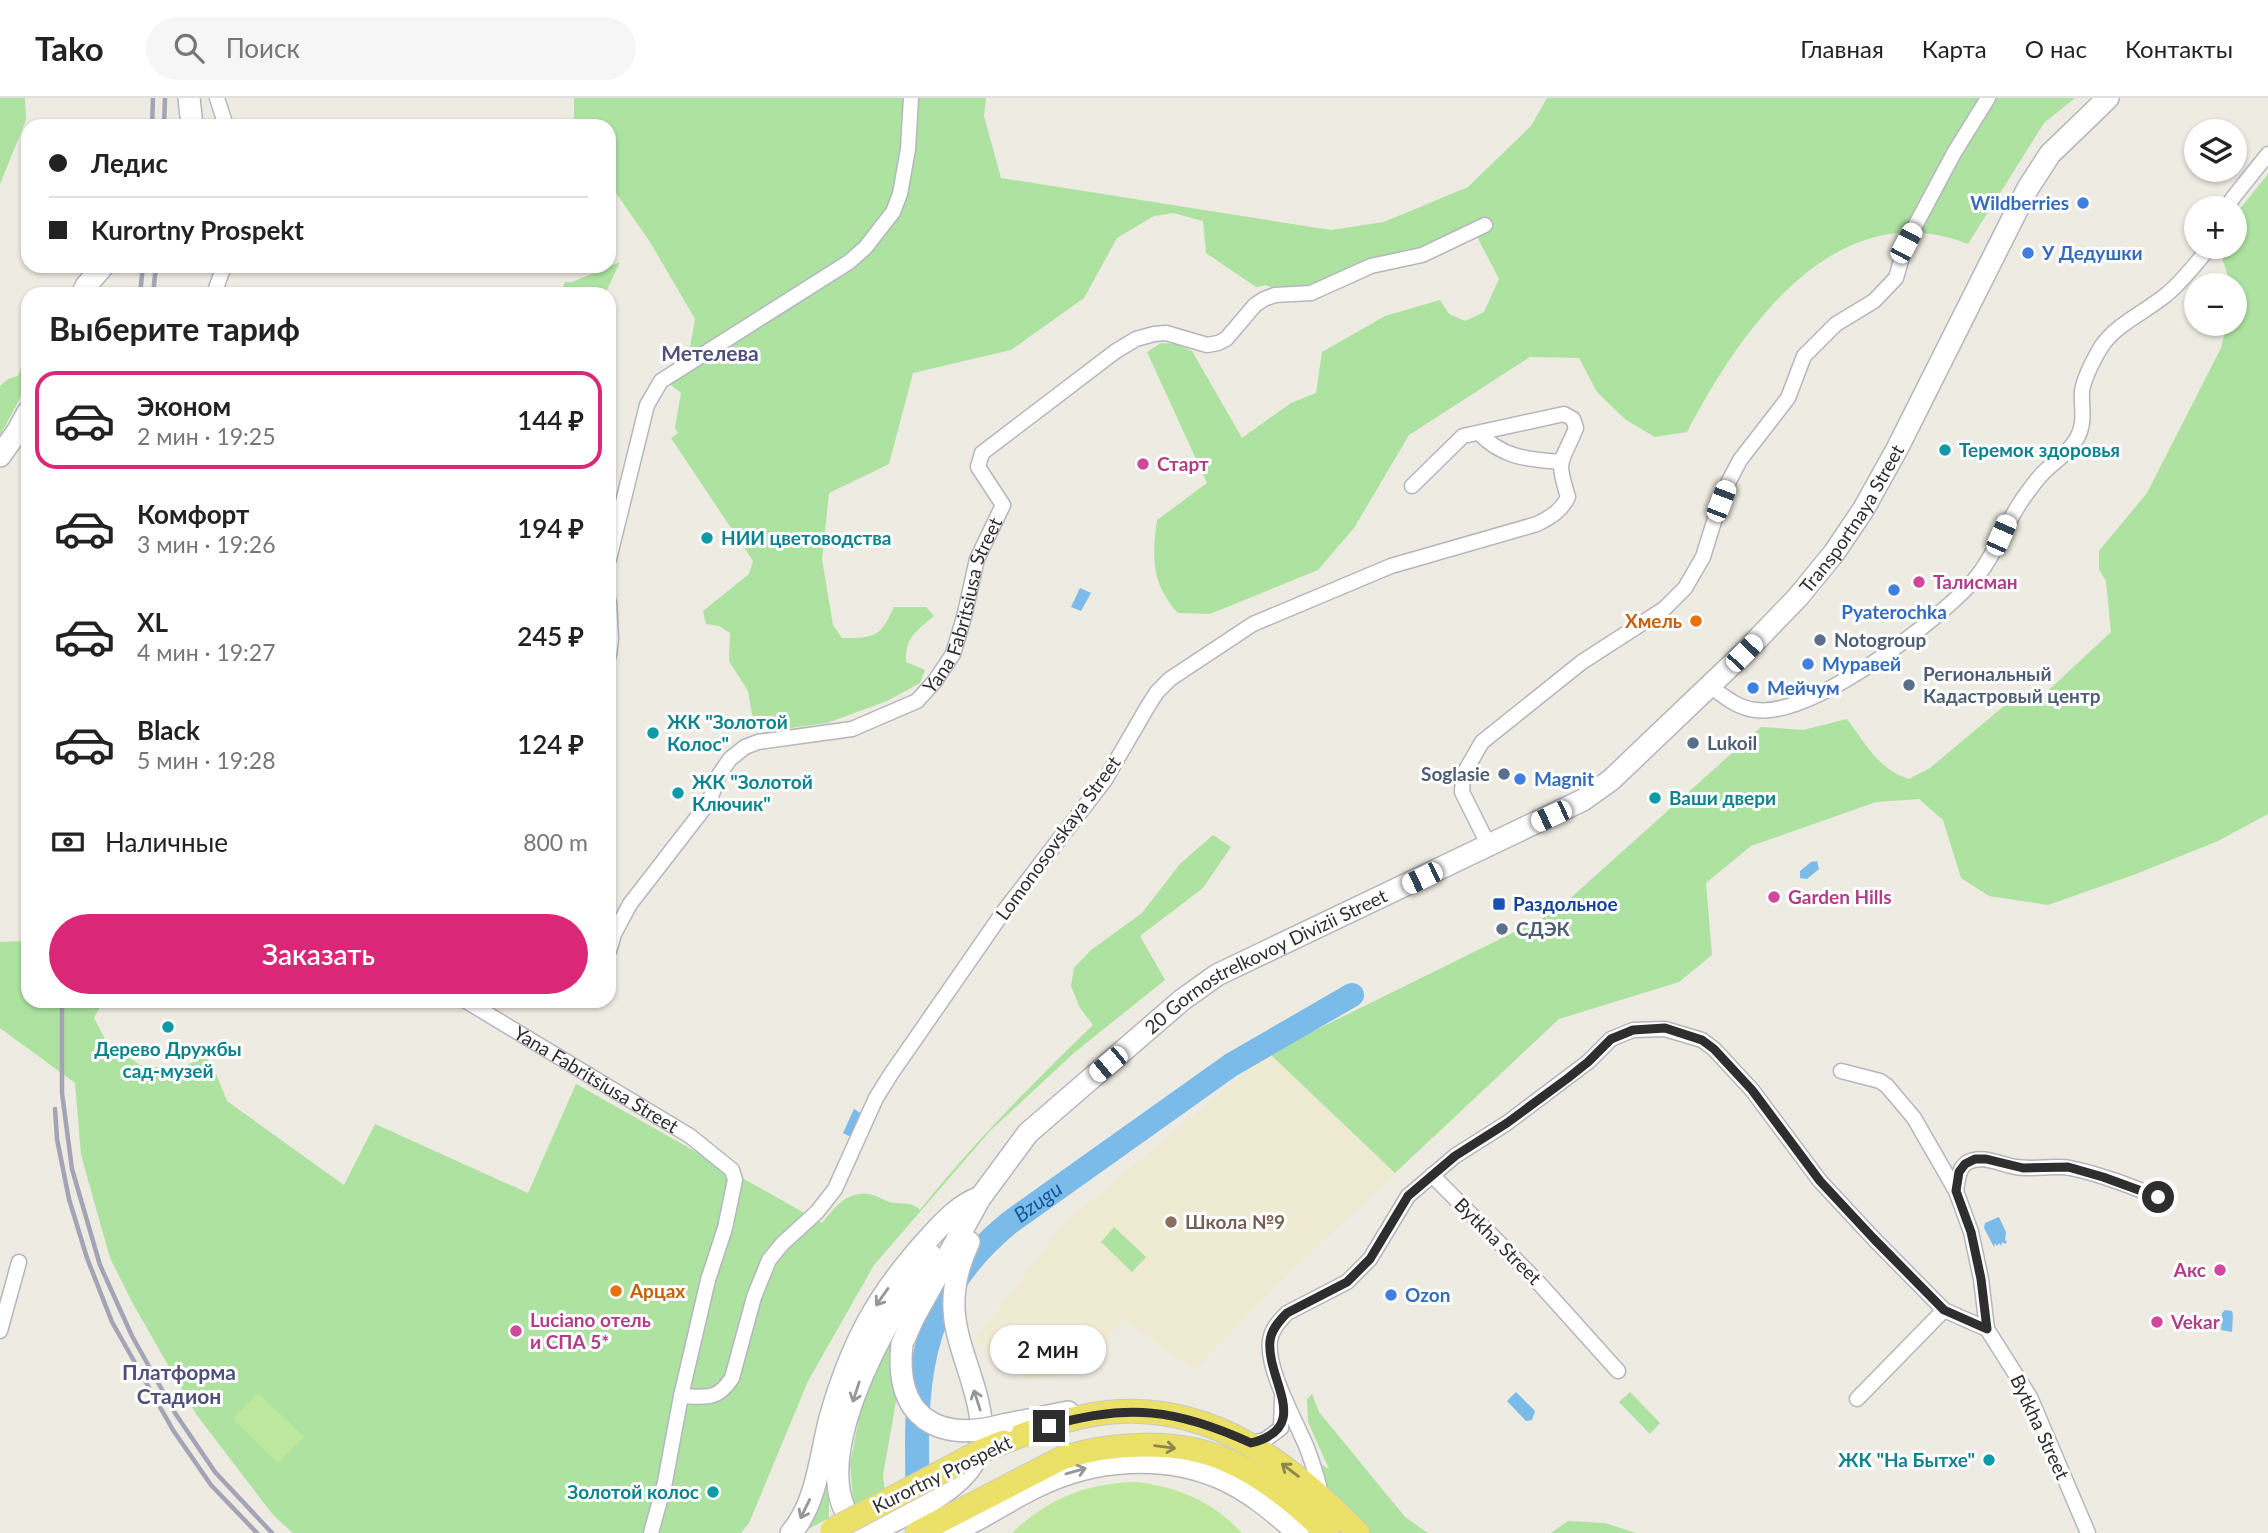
<!DOCTYPE html>
<html lang="ru">
<head>
<meta charset="utf-8">
<style>
  body { margin:0; font-family:Lato,sans-serif; background:#f6f6f6; color:#222; height:100vh; display:flex; flex-direction:column; font-size:26px; white-space:nowrap }
  * { box-sizing:border-box; margin:0 }
  p { font-size:23px; color:#767676 }
  .icon { flex:none; width:38px; height:38px; fill:none; stroke:currentColor; stroke-width:2; stroke-linecap:round; stroke-linejoin:round }
  .map { position:relative; flex:1; overflow:hidden }
  .drawer { position:absolute; left:21px; top:189px; width:595px; height:721px; display:flex; flex-direction:column; background:#fff; border-radius:21px; box-shadow:0 2px 5px #0004 }
  .drawer>* { flex:none }
  .guide { position:absolute; left:21px; top:21px; width:595px; height:154px; border-radius:21px; box-shadow:0 2px 5px #0004; display:grid; align-content:center; height:154px; padding:0 28px; background:#fff }
  .buttons { position:absolute; left:2184px; top:21px; display:grid; gap:14px }
  .buttons a { display:grid; place-items:center; width:63px; height:63px; border-radius:50%; background:#fff; box-shadow:0 2px 5px #0004; font-size:35px }
  .end { position:absolute; width:32px; height:32px; margin:-16px; border:9px solid #2e2e2e; background:#fff; box-shadow:0 0 0 4px #fff }
  .from { border-radius:50% }
  .bubble { position:absolute; height:49px; border-radius:24px; background:#fff; box-shadow:0 2px 5px #0004; font-size:23px; font-weight:600; line-height:49px; text-align:center }
  .car { position:absolute; width:21px; height:42px; margin:-21px -10px; border-radius:9px; box-shadow:0 0 5px 2px #0007; background:linear-gradient(#fff 24%,#345 0 40%,#fff 0 76%,#345 0 86%,#fff 0) }
  .guide b { display:flex; align-items:center; gap:24px; height:66px; font-size:26px }
  .guide b+b { border-top:2px solid #e0e0e0 }
  .guide i { width:18px; height:18px; background:#222 }
  ul { padding:0; list-style:none }
  li { display:flex; align-items:center; gap:21px; height:98px; margin:0 14px 10px; padding:0 14px; border:4px solid transparent; border-radius:21px }
  li div { flex:1 }
  li b { display:block; font-size:26px }
  li em { font-style:normal; font-weight:600 }
  li.current { border-color:#db2777 }
  li>.icon { width:63px; height:63px; stroke-width:1.5 }
  h2 { padding:0 28px; font-size:32px; line-height:84px }
  .pay { display:flex; align-items:center; gap:18px; height:77px; padding:0 28px; font-size:26px }
  .pay p { margin-inline-start:auto }
  .primary-button { display:flex; gap:14px; margin-top:auto; padding:14px 28px }
  .primary-button a { flex:1; height:80px; border-radius:42px; background:#db2777; color:#fff; font-size:28px; font-weight:600; line-height:80px; text-align:center }
  header { display:flex; align-items:center; gap:42px; box-sizing:border-box; height:98px; padding:0 35px; background:#fff; border-bottom:2px solid #e0e0e0 }
  header strong { font-size:33px }
  nav { display:flex; gap:38px; margin-inline-start:auto; font-size:24px }
  .search { width:490px; height:63px; background:#f6f6f6; display:flex; align-items:center; gap:18px; box-sizing:border-box; padding:0 24px; border-radius:38px; color:#767676; font-size:26px }
  .map>svg:first-child { display:block }
</style>
</head>
<body>
<header>
<strong>Tako</strong>
<div class="search"><svg class="icon" aria-label="search" viewBox="0 0 24 24"><circle cx="10" cy="10" r="6"/><path d="M15 15l6 6"/></svg>Поиск</div>
<nav><a>Главная</a><a>Карта</a><a>О нас</a><a>Контакты</a></nav>
</header>
<div class="map">
<svg width="2268" height="1435" viewBox="0 0 2268 1435">
  <rect width="100%" height="100%" fill="#eeebe2"/>
  <path fill="#efead2" d="M1269 955 1395 1075 1278 1186 1195 1272 1123 1220 1097 1262 1083 1275 1025 1282 975 1242 1063 1126Z"/>
  <g fill="#ade2a1">
    <path d="M0 0H25L26 22 0 86Z"/>
    <path d="M574 0H986L984 18 1001 80 1331 132 1384 124 1468 89 1531 28 1547 0H2075L2044 25 1968 146C1835 93 1740 233 1687 334L1655 339 1626 322 1597 294 1579 260 1530 259 1409 337 1354 430 1318 472 1210 516 1178 515C1151 485 1152 460 1157 422L1207 385 1147 254 1161 245 1176 246 1192 253 1242 340 1291 305 1316 295 1322 254 1385 218 1440 202 1449 216 1465 223 1484 214 1499 181 1470 125 1420 150 1364 162 1311 189 1273 190 1266 187 1256 189 1206 155 1203 123 1173 115 1154 118 1117 140 1084 200 1011 252 913 275 889 366 829 395 822 461 833 527 842 540C876 540 880 539 894 509H926L934 518C916 533 905 540 906 564L925 572 920 585 887 603 827 625 769 633 756 627 752 616 748 593 729 563 730 535 719 528 706 526 703 513 749 476 753 463 671 340 678 335 675 330 681 295 667 284 686 272 695 221 650 144 609 85V28H574Z"/>
    <path d="M2268 76V716L2218 743 2136 776 2048 807 1989 798 1961 780 1943 722 1919 701 1876 704 1751 748 1706 785 1712 857 1679 884 1559 921 1395 1075 1269 955 1555 814 1761 629 1803 632 1847 621C1865 645 1879 672 1909 681L1930 670 2004 608 2016 603H2037L2111 534 2106 483 2099 471V453L2147 395 2221 250 2227 226H2235V187H2231L2221 157 2223 149H2235V117Z"/>
    <path d="M620 164 605 196H560L565 184H572Z"/>
    <path d="M28 249V285L0 338V288L8 281 18 278Z"/>
    <path d="M1213 737 1231 749 1203 790 1140 838 1165 882 1075 954 990 1033 874 1167 808 1283 749 1425 741 1435H293L273 1417 196 1316 132 1204 110 1160 81 1057 75 985 0 930V844L28 843V903H103L94 920 106 943 140 967 179 972 205 957 217 978 227 1003 344 1087 375 1026 528 1095 576 986 822 1125C834 1111 845 1094 867 1096 876 1096 885 1104 894 1105 905 1106 913 1104 920 1112 973 1045 1032 986 1093 927L1080 910 1071 888 1074 870 1091 852 1142 815 1180 766Z"/>
    <path d="M1114 1129 1146 1159 1132 1174 1101 1144Z"/>
    <path d="M905 1213 898 1292 883 1377 885 1395 854 1412 850 1366 865 1291Z"/>
    <path d="M1630 1294 1660 1325 1650 1336 1619 1304Z"/>
    <path d="M1312 1296 1319 1314 1405 1419 1428 1435H1294L1309 1360 1329 1371 1308 1324 1307 1301Z"/>
    <path d="M829 1360V1420L801 1435Z"/>
    <path d="M1568 1423 1605 1425 1636 1435H1551Z"/>
  </g>
  <g fill="#bde89e">
    <path d="M258 1295 304 1339 278 1365 233 1320Z"/>
    <path d="M1135 1384C1176 1388 1214 1404 1242 1435H1012C1047 1401 1087 1385 1135 1384Z"/>
  </g>
  <g fill="#7bbbea">
    <path d="M1080 490 1091 495 1081 513 1071 509Z"/>
    <path d="M1817 763 1819 771 1807 781 1800 780V773L1811 764Z"/>
    <path d="M854 1011 862 1016 851 1039 843 1035Z"/>
    <path d="M1999 1119 2006 1134 2005 1142 2007 1144 2005 1146 2002 1144 2001 1148 1999 1145 1997 1148 1995 1145 1994 1149 1984 1130 1985 1125Z"/>
    <path d="M2225 1212 2232 1213 2233 1217 2232 1234 2221 1232 2222 1215Z"/>
    <path d="M1516 1294 1535 1313 1532 1322 1526 1323 1507 1303Z"/>
  </g>
  <g fill="none" stroke-linecap="round" stroke-linejoin="round">
    <path stroke="#7bbbea" stroke-width="24" id="s1" d="M918 1407C915 1292 912 1205 1009 1125L1231 967 1352 897"/>
    <g stroke="#b5b5c0" stroke-width="17">
      <g id="minor">
        <path d="M217 0 226 28"/>
        <path d="M2228 110 2232 101 2268 56"/>
        <path d="M214 196 224 168"/>
        <path d="M1479 335C1503 360 1527 361 1560 364"/>
        <path d="M609 461 647 307 661 283 849 164 865 150 893 114 900 96 908 51 911 0"/>
        <path d="M609 504 611 541 609 557"/>
        <path d="M1710 588C1725 599 1737 610 1756 612 1811 620 1940 522 1975 481 1997 455 2006 422 2027 395 2032 388 2038 380 2044 374 2055 363 2069 355 2077 340 2086 324 2081 310 2082 293 2084 280 2094 261 2101 249 2117 225 2146 214 2167 196 2183 183 2196 165 2210 149"/>
        <path d="M1489 748 1462 694 1463 677 1482 644 1582 564 1664 511 1685 490 1703 459 1716 417 1729 383 1740 362 1788 300 1804 258 1836 226 1874 203 1896 180 1906 145 1954 55 1988 0"/>
        <path id="s2" d="M609 853 614 836 630 806 709 704 719 677 730 661 745 649 758 644 852 631 917 603 935 583 953 556 964 519 977 461 1003 407 978 369 982 355 1116 253 1136 241 1154 236 1166 235 1207 247 1218 245 1226 241 1255 207 1264 201 1275 197 1311 195 1371 168 1422 157 1485 127"/>
        <path id="s3" d="M466 903 690 1038 732 1072 735 1082 725 1130 708 1182 681 1298 665 1384 651 1435"/>
        <path d="M1841 973 1880 983 1887 988 1914 1020 1956 1093 1971 1134 1981 1181 1987 1231"/>
        <path d="M1432 1077 1537 1183 1618 1273"/>
        <path d="M1956 1093C1958 1082 1958 1070 1968 1064 1983 1056 2001 1067 2016 1069 2034 1072 2053 1067 2070 1070 2100 1076 2130 1088 2158 1099"/>
        <path d="M0 1233 19 1164"/>
        <path d="M681 1298C706 1299 717 1303 732 1280L754 1199 769 1162 782 1146 817 1114 835 1091 876 1000 891 976 1004 813 1105 682 1148 608 1157 594 1170 581 1253 526 1391 468 1537 426C1551 419 1561 413 1568 399 1555 358 1562 366 1576 330L1573 321 1564 316 1463 338 1412 388"/>
        <path d="M1857 1301 1944 1212"/>
        <path d="M1251 1345 1265 1342 1281 1330 1282 1300"/>
        <path d="M1321 1397C1318 1381 1313 1366 1307 1350 1296 1323 1266 1271 1270 1243 1271 1232 1279 1223 1287 1215L1347 1184 1370 1161 1408 1098 1455 1058 1507 1025 1588 964 1611 941 1633 932 1665 931 1702 942 1714 951 1752 992 1820 1083 1874 1141 1944 1212 1987 1231 2030 1299 2088 1435"/>
      </g>
    </g>
    <g stroke="#b5b5c0" stroke-width="24">
      <g id="secondary">
        <path d="M189 0 192 28"/>
        <path d="M82 196 86 188 103 168"/>
        <path d="M0 358 17 334 28 314"/>
        <path id="s4" d="M902 1246 913 1221 980 1100 1028 1035 1182 902 1217 877 1583 702 1611 682 1744 555 1798 499 1834 455 1863 412 1897 351 2028 90 2050 56 2108 0"/>
        <path d="M1003 1327 1068 1314"/>
        <path d="M862 1434C792 1377 892 1211 931 1157"/>
        <path d="M791 1435C817 1405 820 1358 830 1320 851 1246 877 1197 929 1140 944 1124 958 1108 978 1100"/>
        <path d="M870 1435C900 1419 944 1401 966 1375 1006 1329 956 1264 954 1211 953 1188 959 1165 969 1144"/>
        <path d="M949 1435C980 1423 1008 1402 1038 1388 1093 1361 1163 1355 1220 1380 1250 1393 1274 1414 1298 1435"/>
      </g>
    </g>
    <g stroke="#c9c9c9" stroke-width="25">
      <g id="primary">
        <path d="M1004 1344C1038 1331 1076 1317 1112 1314 1215 1306 1290 1366 1358 1435"/>
        <path d="M917 1435 1062 1360C1111 1344 1178 1341 1226 1362 1263 1377 1298 1407 1327 1435"/>
      </g>
    </g>
    <use href="#minor" stroke="#fff" stroke-width="14"/>
    <use href="#secondary" stroke="#fff" stroke-width="21"/>
    <use href="#primary" stroke="#ebe169" stroke-width="23"/>
    <g stroke="#a4a4b7" stroke-width="4.5">
      <path d="M152 28 153 0"/>
      <path d="M164 28 165 0"/>
      <path d="M140 196 143 168"/>
      <path d="M153 196 156 168"/>
      <path d="M62 903V995L72 1071 100 1167 132 1238 175 1315 215 1374 272 1435"/>
      <path d="M55 1011 57 1041 69 1101 87 1160 112 1224 173 1332 211 1387 257 1435"/>
    </g>
    <g stroke="#b5b5c0" stroke-width="24" stroke-linecap="butt">
      <path id="secondary-bridge" d="M902 1246C894 1319 937 1345 1003 1327"/>
    </g>
    <g stroke="#c9c9c9" stroke-width="25" stroke-linecap="butt">
      <path id="primary-bridge" d="M832 1432 975 1356 1004 1344"/>
    </g>
    <use href="#secondary-bridge" stroke="#fff" stroke-width="21"/>
    <use href="#primary-bridge" stroke="#ebe169" stroke-width="23"/>
  </g>
  <defs><path id="oneway-shaft" d="M-6 0H5M1.5-3L5.5 0L1.5 3" fill="none" stroke-width="1.6" stroke-linecap="round" stroke-linejoin="round" transform="scale(1.75)"/></defs>
  <g stroke="#969696">
    <use href="#oneway-shaft" transform="translate(882 1199) rotate(125)"/>
    <use href="#oneway-shaft" transform="translate(856 1294) rotate(108)"/>
    <use href="#oneway-shaft" transform="translate(977 1302) rotate(-108)"/>
    <use href="#oneway-shaft" transform="translate(1076 1373) rotate(-16)"/>
    <use href="#oneway-shaft" transform="translate(805 1411) rotate(116)"/>
  </g>
  <g stroke="#8c884c">
    <use href="#oneway-shaft" transform="translate(1165 1349) rotate(7)"/>
    <use href="#oneway-shaft" transform="translate(1290 1372) rotate(-143)"/>
  </g>
  <g fill="none" stroke-linecap="round" stroke-linejoin="round">
    <path stroke="#2e2e2e" stroke-width="9" d="M1049 1328C1128 1305 1177 1311 1251 1345 1314 1329 1266 1282 1270 1243 1271 1232 1279 1223 1287 1215L1347 1184 1370 1161 1408 1098 1455 1058 1507 1025 1568 980 1588 964 1611 941 1633 932 1665 930 1702 942 1714 951 1752 992 1820 1083 1874 1141 1944 1212 1987 1231 1981 1181 1971 1134 1956 1093 1959 1074 1965 1066 1975 1061H1986L2023 1070 2068 1069 2103 1079 2158 1099"/>
  </g>
  <g fill="#3f7fe0" stroke="#fff" stroke-width="2.5">
    <circle cx="2083" cy="105" r="7"/>
    <circle cx="2028" cy="155" r="7"/>
    <circle cx="1894" cy="492" r="7"/>
    <circle cx="1808" cy="566" r="7"/>
    <circle cx="1753" cy="590" r="7"/>
    <circle cx="1520" cy="681" r="7"/>
    <circle cx="1391" cy="1197" r="7"/>
  </g>
  <g fill="#0f9aa8" stroke="#fff" stroke-width="2.5">
    <circle cx="1945" cy="352" r="7"/>
    <circle cx="707" cy="440" r="7"/>
    <circle cx="653" cy="635" r="7"/>
    <circle cx="678" cy="695" r="7"/>
    <circle cx="1655" cy="700" r="7"/>
    <circle cx="168" cy="929" r="7"/>
    <circle cx="1989" cy="1362" r="7"/>
    <circle cx="713" cy="1394" r="7"/>
  </g>
  <g fill="#d1479c" stroke="#fff" stroke-width="2.5">
    <circle cx="1143" cy="366" r="7"/>
    <circle cx="1919" cy="484" r="7"/>
    <circle cx="1774" cy="799" r="7"/>
    <circle cx="2220" cy="1172" r="7"/>
    <circle cx="2157" cy="1224" r="7"/>
    <circle cx="516" cy="1233" r="7"/>
  </g>
  <g fill="#e8710a" stroke="#fff" stroke-width="2.5">
    <circle cx="1696" cy="523" r="7"/>
    <circle cx="616" cy="1193" r="7"/>
  </g>
  <g fill="#5c6f8a" stroke="#fff" stroke-width="2.5">
    <circle cx="1820" cy="542" r="7"/>
    <circle cx="1909" cy="587" r="7"/>
    <circle cx="1693" cy="645" r="7"/>
    <circle cx="1504" cy="676" r="7"/>
    <circle cx="1502" cy="831" r="7"/>
  </g>
  <rect fill="#1a4fb4" stroke="#fff" stroke-width="2.5" x="1492" y="799" width="14" height="14" rx="3.5"/>
  <circle fill="#8d6e63" stroke="#fff" stroke-width="2.5" cx="1171" cy="1124" r="7"/>
  <g text-anchor="middle" stroke-width="6" stroke-linejoin="round" paint-order="stroke">
    <g font-size="19" font-weight="bold" fill="#366cbe" stroke="#fff" text-anchor="start">
      <text x="2069" y="112" text-anchor="end">Wildberries</text>
      <text x="2042" y="162">У Дедушки</text>
      <text x="1894" y="521" text-anchor="middle">Pyaterochka</text>
      <text x="1822" y="573">Муравей</text>
      <text x="1767" y="597">Мейчум</text>
      <text x="1534" y="688">Magnit</text>
      <text x="1405" y="1204">Ozon</text>
    </g>
    <g font-size="19" font-weight="bold" fill="#0d838f" stroke="#fff" text-anchor="start">
      <text x="1959" y="359">Теремок здоровья</text>
      <text x="721" y="447">НИИ цветоводства</text>
      <text x="667" y="631">ЖК "Золотой<tspan x="667" dy="22">Колос"</tspan></text>
      <text x="692" y="691">ЖК "Золотой<tspan x="692" dy="22">Ключик"</tspan></text>
      <text x="1669" y="707">Ваши двери</text>
      <text x="168" y="958" text-anchor="middle">Дерево Дружбы<tspan x="168" dy="22">сад-музей</tspan></text>
      <text x="1975" y="1369" text-anchor="end">ЖК "На Бытхе"</text>
      <text x="699" y="1401" text-anchor="end">Золотой колос</text>
    </g>
    <g font-size="19" font-weight="bold" fill="#b23c85" stroke="#fff" text-anchor="start">
      <text x="1157" y="373">Старт</text>
      <text x="1933" y="491">Талисман</text>
      <text x="1788" y="806">Garden Hills</text>
      <text x="2206" y="1179" text-anchor="end">Акс</text>
      <text x="530" y="1229">Luciano отель<tspan x="530" dy="22">и СПА 5*</tspan></text>
      <text x="2171" y="1231">Vekar</text>
    </g>
    <g font-size="19" fill="#2e2e2e" stroke="#fff">
      <text dy="7" stroke="none"><textPath href="#s4" startOffset="1290">Transportnaya Street</textPath></text>
      <text dy="7" stroke="none"><textPath href="#s2" startOffset="536">Yana Fabritsiusa Street</textPath></text>
      <text transform="translate(1058 740) rotate(-54)" y="7">Lomonosovskaya Street</text>
      <text dy="7" stroke="none"><textPath href="#s4" startOffset="542">20 Gornostrelkovoy Divizii Street</textPath></text>
      <text dy="7" stroke="none"><textPath href="#s3" startOffset="152">Yana Fabritsiusa Street</textPath></text>
      <text transform="translate(1498 1143) rotate(45)" y="7">Bytkha Street</text>
      <text transform="translate(2040 1329) rotate(65)" y="7">Bytkha Street</text>
      <text transform="translate(942 1376) rotate(-26)" y="7">Kurortny Prospekt</text>
    </g>
    <g font-size="19" font-weight="bold" fill="#c56008" stroke="#fff" text-anchor="end">
      <text x="1682" y="530">Хмель</text>
      <text x="630" y="1200" text-anchor="start">Арцах</text>
    </g>
    <g font-size="19" font-weight="bold" fill="#4e5e75" stroke="#fff" text-anchor="start">
      <text x="1834" y="549">Notogroup</text>
      <text x="1923" y="583">Региональный<tspan x="1923" dy="22">Кадастровый центр</tspan></text>
      <text x="1707" y="652">Lukoil</text>
      <text x="1490" y="683" text-anchor="end">Soglasie</text>
      <text x="1516" y="838">СДЭК</text>
    </g>
    <g font-size="19" font-weight="bold" fill="#164399" stroke="#fff" text-anchor="start">
      <text x="1513" y="813">Раздольное</text>
    </g>
    <g font-size="19" font-weight="bold" fill="#785e54" stroke="#fff" text-anchor="start">
      <text x="1185" y="1131">Школа №9</text>
    </g>
    <g font-size="21" font-weight="bold" fill="#4f507e" stroke="#fff">
      <text x="710" y="263">Метелева</text>
      <text x="179" y="1282">Платформа<tspan x="179" dy="24">Стадион</tspan></text>
    </g>
    <g font-size="21" font-style="italic" fill="#14589c" stroke="#fff">
      <text dy="7" stroke="none"><textPath href="#s1" startOffset="346">Bzugu</textPath></text>
    </g>
  </g>
</svg>
<div class="buttons">
<a><svg class="icon" aria-label="layers" viewBox="0 0 24 24"><path d="M12 4l9 5-9 5-9-5zM3 14l9 5 9-5"/></svg></a>
<a>+</a>
<a>−</a>
</div>
<i class="end from" style="left:2158px;top:1099px"></i>
<i class="end" style="left:1049px;top:1328px"></i>
<div class="bubble" style="left:990px;top:1227px;width:116px">2 мин</div>
<i class="car" style="left:1906px;top:145px;rotate:28deg"></i>
<i class="car" style="left:1721px;top:403px;rotate:21deg"></i>
<i class="car" style="left:2001px;top:437px;rotate:24deg"></i>
<i class="car" style="left:1744px;top:555px;rotate:44deg"></i>
<i class="car" style="left:1551px;top:718px;rotate:245deg"></i>
<i class="car" style="left:1422px;top:780px;rotate:244deg"></i>
<i class="car" style="left:1108px;top:966px;rotate:230deg"></i>
<div class="guide">
<b><i class="from"></i>Ледис</b>
<b><i></i>Kurortny Prospekt</b>
</div>
<section class="drawer">
<h2>Выберите тариф</h2>
<ul>
<li class="current"><svg class="icon" aria-label="car" viewBox="0 0 24 24"><path d="M5 17H2v-5l4-1 3-4h7l3 4 3 1v5h-3M9 17h6M6 11h13"/><circle cx="7" cy="17" r="2"/><circle cx="17" cy="17" r="2"/></svg><div><b>Эконом</b><p>2 мин · 19:25</p></div><em>144 ₽</em></li>
<li><svg class="icon" aria-label="car" viewBox="0 0 24 24"><path d="M5 17H2v-5l4-1 3-4h7l3 4 3 1v5h-3M9 17h6M6 11h13"/><circle cx="7" cy="17" r="2"/><circle cx="17" cy="17" r="2"/></svg><div><b>Комфорт</b><p>3 мин · 19:26</p></div><em>194 ₽</em></li>
<li><svg class="icon" aria-label="car" viewBox="0 0 24 24"><path d="M5 17H2v-5l4-1 3-4h7l3 4 3 1v5h-3M9 17h6M6 11h13"/><circle cx="7" cy="17" r="2"/><circle cx="17" cy="17" r="2"/></svg><div><b>XL</b><p>4 мин · 19:27</p></div><em>245 ₽</em></li>
<li><svg class="icon" aria-label="car" viewBox="0 0 24 24"><path d="M5 17H2v-5l4-1 3-4h7l3 4 3 1v5h-3M9 17h6M6 11h13"/><circle cx="7" cy="17" r="2"/><circle cx="17" cy="17" r="2"/></svg><div><b>Black</b><p>5 мин · 19:28</p></div><em>124 ₽</em></li>
</ul>
<div class="pay"><svg class="icon" aria-label="cash" viewBox="0 0 24 24"><path d="M3 7h18v10H3z"/><circle cx="12" cy="12" r="2"/></svg>Наличные<p>800 m</p></div>
<div class="primary-button"><a>Заказать</a></div>
</section>
</div>
</body>
</html>
